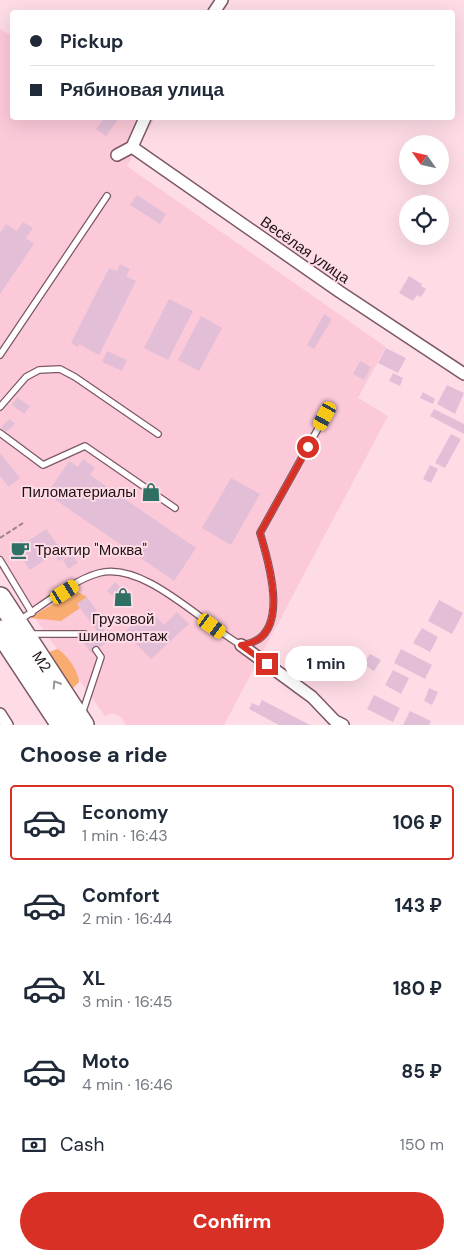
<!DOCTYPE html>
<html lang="en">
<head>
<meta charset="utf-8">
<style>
  body { margin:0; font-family:"DM Sans",sans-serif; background:#f2f2f3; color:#1f2937; height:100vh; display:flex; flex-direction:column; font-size:19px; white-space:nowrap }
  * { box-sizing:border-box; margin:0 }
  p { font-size:16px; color:#747a83 }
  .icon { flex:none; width:28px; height:28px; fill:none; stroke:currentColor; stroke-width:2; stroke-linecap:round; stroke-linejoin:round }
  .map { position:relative; height:725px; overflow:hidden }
  .panel { display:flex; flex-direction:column; background:#fff; flex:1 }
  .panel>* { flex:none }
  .top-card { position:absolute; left:10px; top:10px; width:445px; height:110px; border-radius:5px; box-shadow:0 5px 20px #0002; display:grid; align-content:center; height:110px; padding:0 20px; background:#fff }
  .needle { width:32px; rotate:304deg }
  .buttons { position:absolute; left:399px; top:135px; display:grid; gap:10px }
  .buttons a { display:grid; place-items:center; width:50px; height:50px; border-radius:50%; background:#fff; box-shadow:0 5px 20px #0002; font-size:25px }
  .end { position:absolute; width:22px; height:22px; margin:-11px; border:6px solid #d93025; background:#fff; box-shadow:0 0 0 2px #fff }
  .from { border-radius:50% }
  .bubble { position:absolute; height:35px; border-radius:18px; background:#fff; box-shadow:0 5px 20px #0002; font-size:16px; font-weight:700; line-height:35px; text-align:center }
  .car { position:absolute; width:15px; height:30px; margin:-15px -8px; border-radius:6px; box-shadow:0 0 4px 1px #0007; background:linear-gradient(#f5c518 24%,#345 0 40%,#f5c518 0 76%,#345 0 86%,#f5c518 0) }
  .top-card b { display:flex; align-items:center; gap:18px; height:48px; font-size:19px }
  .top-card b+b { border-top:1px solid #e0e1e3 }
  .top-card i { width:12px; height:12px; background:#1f2937 }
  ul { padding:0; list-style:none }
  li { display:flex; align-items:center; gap:15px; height:75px; margin:0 10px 8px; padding:0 10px; border:2px solid transparent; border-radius:5px }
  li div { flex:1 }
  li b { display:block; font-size:19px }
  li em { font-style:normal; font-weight:700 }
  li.active { border-color:#d93025 }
  li>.icon { width:45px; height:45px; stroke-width:1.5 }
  h2 { padding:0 20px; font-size:22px; line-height:60px }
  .pay { display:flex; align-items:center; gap:12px; height:55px; padding:0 20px; font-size:19px }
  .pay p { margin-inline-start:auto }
  .primary-button { display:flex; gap:10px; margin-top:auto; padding:10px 20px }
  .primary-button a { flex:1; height:58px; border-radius:30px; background:#d93025; color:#fff; font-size:20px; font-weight:700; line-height:58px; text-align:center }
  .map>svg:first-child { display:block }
</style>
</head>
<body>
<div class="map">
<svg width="464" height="725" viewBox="0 0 464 725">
  <rect width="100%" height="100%" fill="#fedce6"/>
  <path fill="#fcc9d9" d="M0 29 12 36V118H155L127 166 386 347 358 398 388 416 224 725H126L120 716 112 713 105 716 0 569Z"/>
  <g fill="#f9ac70">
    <path d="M76 591 87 597 77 604 80 608 61 621 29 618Z"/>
    <path d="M57 649C66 653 79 672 79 682L71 690 47 653Z"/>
  </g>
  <g fill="#e2bfd7">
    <path d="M104 118H119L106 136 96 129Z"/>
    <path d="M137 195 166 214 160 224 130 205Z"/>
    <path d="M23 222 33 228 26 238 34 244 0 294V233L6 224 17 231Z"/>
    <path d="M120 264 130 269 126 276 136 281 99 355 79 344 78 347 71 343 109 268 117 271Z"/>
    <path d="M409 276 422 284 421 286 426 289 421 297 417 295 413 301 399 293Z"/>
    <path d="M169 299 193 311 168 360 144 348Z"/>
    <path d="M324 314 332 319 314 349 307 345Z"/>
    <path d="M201 316 222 328 199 371 178 360Z"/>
    <path d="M386 348 406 358 398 373 378 363Z"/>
    <path d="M107 351 127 360 122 371 102 362Z"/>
    <path d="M360 361 371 367 364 380 353 374Z"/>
    <path d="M393 373 403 378 400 386 389 381Z"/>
    <path d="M447 385 464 393 455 414 437 404Z"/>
    <path d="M423 392 435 399 433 404 420 398Z"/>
    <path d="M17 397 30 406 24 414 12 405Z"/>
    <path d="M434 409 464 424V434L430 416Z"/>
    <path d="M10 419 15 424 6 432 1 427Z"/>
    <path d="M451 434 461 439 445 468 435 463Z"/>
    <path d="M0 453 20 478 9 487 0 476Z"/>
    <path d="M83 459 95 468 90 475 196 548 174 581 47 494 69 461 78 467Z"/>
    <path d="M430 465 438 469 431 483 423 479Z"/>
    <path d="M231 478 260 494 231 545 202 528Z"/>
    <path d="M46 529 66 556 59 561 54 554 30 570 13 546 22 539 25 543Z"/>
    <path d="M72 554 78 563 68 569 63 560Z"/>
    <path d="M115 582 131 597 123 605 107 591Z"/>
    <path d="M87 597 97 611 93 614 111 640 91 653 83 642 98 632 77 604Z"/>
    <path d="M439 600 463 613 452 634 428 621Z"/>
    <path d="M149 609 164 625 177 612 189 624 151 659 125 632Z"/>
    <path d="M422 628 438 637 430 652 413 643Z"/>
    <path d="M401 649 432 665 425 679 394 663Z"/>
    <path d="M370 654 381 660 374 671 363 664Z"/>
    <path d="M393 670 409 678 401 694 385 685Z"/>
    <path d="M429 688 438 692 432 705 424 701Z"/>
    <path d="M374 695 400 708 393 722 367 709Z"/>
    <path d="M262 700 310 725H279L249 709 252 703 259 706Z"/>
    <path d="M410 711 431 721 429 725H403Z"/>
  </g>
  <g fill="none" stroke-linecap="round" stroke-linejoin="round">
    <g stroke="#7c5864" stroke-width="8">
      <g id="lane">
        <path d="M0 355 107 196"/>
        <path d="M0 407 26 377 39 370 60 369 75 377 158 434"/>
        <path d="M0 433 43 465 85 446 175 508"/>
        <path d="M0 560 32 613"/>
        <path d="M20 620C43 605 73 580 99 573 144 561 203 624 241 645 293 640 269 563 260 533L325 416"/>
        <path d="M30 634H85L88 639"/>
        <path d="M82 714 101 657 96 650"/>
      </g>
    </g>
    <g stroke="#7c5864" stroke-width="14">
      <g id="street">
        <path d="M214 12 222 0"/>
        <path d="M132 147 340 292 464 374"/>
        <path d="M117 155 132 147 145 118"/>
        <path d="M241 645 312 697 335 721 343 725"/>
        <path d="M0 714 7 725"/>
      </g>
    </g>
    <g stroke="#7c5864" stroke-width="24">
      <g id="highway">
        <path id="s1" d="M0 598 83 725"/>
        <path d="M0 631 62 725"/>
      </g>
    </g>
    <path stroke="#9c838b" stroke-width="2" stroke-dasharray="5 2.5" stroke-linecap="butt" d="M0 538 23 523"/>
    <use href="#lane" stroke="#fff" stroke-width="5.5"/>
    <use href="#street" stroke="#fff" stroke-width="11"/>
    <use href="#highway" stroke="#fff" stroke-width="21"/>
  </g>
  <defs><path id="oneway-chevron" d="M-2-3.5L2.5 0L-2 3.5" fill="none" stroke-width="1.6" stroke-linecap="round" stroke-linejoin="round" transform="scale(1.25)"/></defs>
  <use stroke="#9b9497" href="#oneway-chevron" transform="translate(56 684) rotate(-123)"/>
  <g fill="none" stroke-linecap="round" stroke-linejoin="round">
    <path stroke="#d93025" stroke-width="6" d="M267 664 241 645C293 640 269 563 260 533L308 447"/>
  </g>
  <defs>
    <g id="shop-bare" transform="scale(1.5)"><path d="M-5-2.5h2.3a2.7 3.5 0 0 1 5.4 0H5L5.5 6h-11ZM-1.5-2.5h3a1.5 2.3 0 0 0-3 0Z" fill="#2e7164" stroke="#fedce6" stroke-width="2.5" paint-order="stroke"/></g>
    <g id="cafe-bare" transform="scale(1.5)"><path d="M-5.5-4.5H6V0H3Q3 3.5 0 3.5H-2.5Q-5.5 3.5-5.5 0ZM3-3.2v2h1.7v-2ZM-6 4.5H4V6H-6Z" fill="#2e7164" stroke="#fedce6" stroke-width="2.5" paint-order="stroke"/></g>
  </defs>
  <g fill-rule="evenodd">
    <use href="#shop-bare" x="151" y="492"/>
    <use href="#cafe-bare" x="20" y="550"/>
    <use href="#shop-bare" x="123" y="597"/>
  </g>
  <g text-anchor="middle" stroke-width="4" stroke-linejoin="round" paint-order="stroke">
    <g font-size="15" fill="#211217" stroke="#fedce6">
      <text transform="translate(305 250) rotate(35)" y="5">Весёлая улица</text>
      <text dy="5" stroke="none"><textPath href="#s1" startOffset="76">М2</textPath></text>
    </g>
    <g font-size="15" fill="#211217" stroke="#fedce6" text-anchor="end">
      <text x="136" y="497">Пиломатериалы</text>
      <text x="35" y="555" text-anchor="start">Трактир "Моква"</text>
      <text x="123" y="624" text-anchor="middle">Грузовой<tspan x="123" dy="17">шиномонтаж</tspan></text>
    </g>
  </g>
</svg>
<div class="buttons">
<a><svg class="needle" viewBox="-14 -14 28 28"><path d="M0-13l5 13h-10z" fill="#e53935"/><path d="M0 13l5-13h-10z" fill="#747a83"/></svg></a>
<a><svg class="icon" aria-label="locate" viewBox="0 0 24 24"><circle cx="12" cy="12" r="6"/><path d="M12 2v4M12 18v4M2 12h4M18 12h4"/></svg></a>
</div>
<i class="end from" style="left:308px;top:447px"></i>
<i class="end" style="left:267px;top:664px"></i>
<div class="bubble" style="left:285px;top:646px;width:82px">1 min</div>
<i class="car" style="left:325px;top:416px;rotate:209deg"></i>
<i class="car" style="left:65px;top:592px;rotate:58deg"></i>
<i class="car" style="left:212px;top:626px;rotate:126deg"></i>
<div class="top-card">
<b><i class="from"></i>Pickup</b>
<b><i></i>Рябиновая улица</b>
</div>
</div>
<section class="panel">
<h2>Choose a ride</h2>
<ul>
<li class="active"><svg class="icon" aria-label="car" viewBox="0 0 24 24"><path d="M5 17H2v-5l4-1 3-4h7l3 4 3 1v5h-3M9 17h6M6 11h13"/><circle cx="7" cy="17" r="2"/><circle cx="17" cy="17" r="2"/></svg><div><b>Economy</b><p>1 min · 16:43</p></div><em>106 ₽</em></li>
<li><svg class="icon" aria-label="car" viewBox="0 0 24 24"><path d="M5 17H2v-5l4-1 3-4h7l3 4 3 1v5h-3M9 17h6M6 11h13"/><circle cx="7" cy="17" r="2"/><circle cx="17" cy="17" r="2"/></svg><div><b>Comfort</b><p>2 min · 16:44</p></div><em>143 ₽</em></li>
<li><svg class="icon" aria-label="car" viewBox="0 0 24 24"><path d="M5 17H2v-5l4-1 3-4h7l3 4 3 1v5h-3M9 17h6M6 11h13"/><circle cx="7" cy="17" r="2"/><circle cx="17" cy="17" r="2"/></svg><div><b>XL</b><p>3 min · 16:45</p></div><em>180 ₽</em></li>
<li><svg class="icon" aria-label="car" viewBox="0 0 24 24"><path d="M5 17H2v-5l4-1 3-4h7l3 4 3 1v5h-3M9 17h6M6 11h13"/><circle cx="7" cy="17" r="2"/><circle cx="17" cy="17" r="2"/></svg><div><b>Moto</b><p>4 min · 16:46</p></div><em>85 ₽</em></li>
</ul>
<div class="pay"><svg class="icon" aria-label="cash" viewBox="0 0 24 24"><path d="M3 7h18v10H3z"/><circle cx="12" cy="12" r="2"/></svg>Cash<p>150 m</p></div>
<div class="primary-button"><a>Confirm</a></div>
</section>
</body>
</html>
